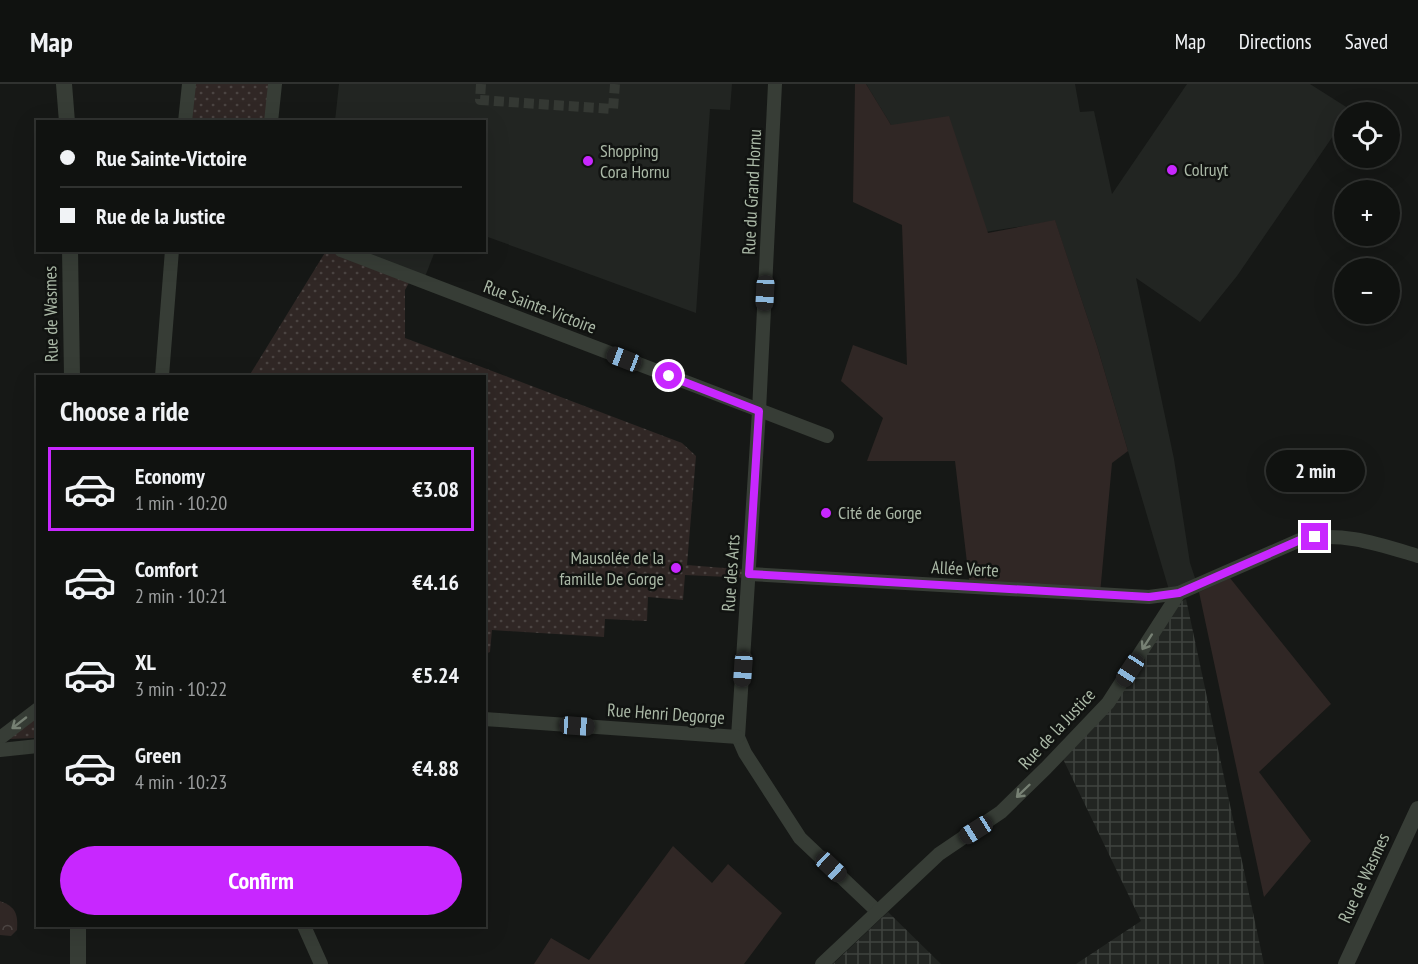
<!DOCTYPE html>
<html lang="en">
<head>
<meta charset="utf-8">
<style>
  body { margin:0; font-family:"PT Sans Narrow",sans-serif; background:#1e201e; color:#f1f3f6; height:100vh; display:flex; flex-direction:column; font-size:22px; white-space:nowrap }
  * { box-sizing:border-box; margin:0 }
  p { font-size:20px; color:#9c9e9f }
  .icon { flex:none; width:33px; height:33px; fill:none; stroke:currentColor; stroke-width:2; stroke-linecap:round; stroke-linejoin:round }
  .map { position:relative; flex:1; overflow:hidden }
  .side { position:absolute; left:36px; top:291px; width:450px; height:552px; display:flex; flex-direction:column; background:#101210; border-radius:0px; box-shadow:0 6px 24px #0002,0 0 0 2px #303230 }
  .side>* { flex:none }
  .top-card { position:absolute; left:36px; top:36px; width:450px; height:132px; border-radius:0px; box-shadow:0 6px 24px #0002,0 0 0 2px #303230; display:grid; align-content:center; height:132px; padding:0 24px; background:#101210 }
  .tools { position:absolute; left:1334px; top:18px; display:grid; gap:12px }
  .tools a { display:grid; place-items:center; width:66px; height:66px; border-radius:50%; background:#101210; box-shadow:0 6px 24px #0002,0 0 0 2px #303230; font-size:30px }
  .end { position:absolute; width:27px; height:27px; margin:-14px; border:8px solid #c827ff; background:#fff; box-shadow:0 0 0 3px #fff }
  .from { border-radius:50% }
  .bubble { position:absolute; height:42px; border-radius:21px; background:#101210; box-shadow:0 6px 24px #0002,0 0 0 2px #303230; font-size:20px; font-weight:600; line-height:42px; text-align:center }
  .car { position:absolute; width:18px; height:36px; margin:-18px -9px; border-radius:8px; box-shadow:0 0 4px 2px #0007; background:linear-gradient(#222 24%,#8ab4d8 0 40%,#222 0 76%,#8ab4d8 0 86%,#222 0) }
  .top-card b { display:flex; align-items:center; gap:21px; height:57px; font-size:22px }
  .top-card b+b { border-top:2px solid #303230 }
  .top-card i { width:15px; height:15px; background:#f1f3f6 }
  ul { padding:0; list-style:none }
  li { display:flex; align-items:center; gap:18px; height:84px; margin:0 12px 9px; padding:0 12px; border:3px solid transparent; border-radius:0px }
  li div { flex:1 }
  li b { display:block; font-size:22px }
  li em { font-style:normal; font-weight:600 }
  li.active { border-color:#c827ff }
  li>.icon { width:54px; height:54px; stroke-width:1.5 }
  h2 { padding:0 24px; font-size:27px; line-height:72px }
  .cta { display:flex; gap:12px; margin-top:auto; padding:12px 24px }
  .cta a { flex:1; height:69px; border-radius:36px; background:#c827ff; color:#fff; font-size:24px; font-weight:600; line-height:69px; text-align:center }
  header { display:flex; align-items:center; gap:36px; box-sizing:border-box; height:84px; padding:0 30px; background:#101210; border-bottom:2px solid #303230 }
  header strong { font-size:28px }
  nav { display:flex; gap:33px; margin-inline-start:auto; font-size:21px }
  .map>svg:first-child { display:block }
</style>
</head>
<body>
<header>
<strong>Map</strong>
<nav><a>Map</a><a>Directions</a><a>Saved</a></nav>
</header>
<div class="map">
<svg width="1418" height="880" viewBox="0 0 1418 880">
  <defs>
    <pattern id="industrial-grid" width="8" height="8" patternUnits="userSpaceOnUse" patternTransform="scale(1.5)"><rect width="8" height="8" fill="#222522"/><path d="M0 4h8M4 0v8" fill="none" stroke="#3f433f"/></pattern>
    <pattern id="forest-crowns" width="20" height="18" patternUnits="userSpaceOnUse" patternTransform="scale(1.5)"><rect width="20" height="18" fill="#302725"/><path d="M2 6a3 3 0 1 1 6 0M12 15a3 3 0 1 1 6 0" fill="none" stroke="#4b4442"/></pattern>
    <pattern id="park-dots" width="8" height="8" patternUnits="userSpaceOnUse" patternTransform="scale(1.5)"><rect width="8" height="8" fill="#302725"/><path d="M2 2h.1M6 6h.1" fill="none" stroke="#4b4442" stroke-width="1.8" stroke-linecap="round"/></pattern>
  </defs>
  <rect width="100%" height="100%" fill="#161816"/>
  <g fill="#222522">
    <path d="M339 0H732L730 26 710 25 696 229 485 152 484 38 335 37Z"/>
    <path d="M866 0H1075L1080 28 1094 27 1112 110 1187 0H1310L1351 26 1344 28V36L1237 192 1200 238 1136 194 1174 375 1190 479 1196 497 1169 506 1097 262 1055 137 985 148 891 41Z"/>
    <path d="M342 167H435L423 198Z"/>
  </g>
  <g fill="url(#industrial-grid)">
    <path d="M1186 515 1264 880H1076L1141 837 1063 675 1174 521Z"/>
    <path d="M888 828 941 880H833Z"/>
  </g>
  <g fill="#302725">
    <path d="M855 0H866L891 41 949 32 988 149 1055 136 1097 262 1128 367 1112 379 1100 510 970 504 955 377H867L883 334 841 297 853 261 907 281 902 141 853 118Z"/>
    <path d="M1230 494 1331 620 1259 688 1311 757 1264 813 1199 508Z"/>
    <path d="M673 762 712 799 728 780 782 829 744 880H534L551 854 589 876Z"/>
  </g>
  <path fill="url(#forest-crowns)" d="M0 817C16 823 18 830 17 846L11 852 0 851Z"/>
  <g fill="url(#park-dots)">
    <path d="M189 0H275L271 37 185 38Z"/>
    <path d="M326 167H340L410 197 405 206V254L682 359 696 372 687 481 749 486V494L685 491 683 516 648 513 647 537 605 535 604 553 492 546 490 568 485 570V574L484 292H249Z"/>
    <path d="M37 633V654L9 655Z"/>
  </g>
  <g fill="none" stroke-linecap="round" stroke-linejoin="round">
    <path stroke="#343833" stroke-width="10" stroke-dasharray="10 5" stroke-linecap="butt" d="M481 0 480 16 613 25 615 0"/>
    <g stroke="#373d36" stroke-width="14">
      <path d="M775 0 759 327 738 653 745 669 800 754 877 827"/>
      <path d="M185 38 189 0"/>
      <path d="M271 38 275 0"/>
      <path d="M341 166 827 352"/>
      <path d="M162 292 172 166"/>
      <path d="M749 490 1149 513 1179 509"/>
      <path d="M484 635 738 653"/>
      <path d="M0 654 38 625"/>
      <path d="M0 666 38 662"/>
      <path d="M304 842 321 880"/>
      <path d="M822 880 939 770 1001 728 1046 684 1108 619 1179 509 1300 456C1342 447 1378 460 1418 472"/>
    </g>
    <g stroke="#373d36" stroke-width="16">
      <path d="M64 0 67 38"/>
      <path d="M70 166 72 292"/>
      <path d="M78 842V880"/>
      <path d="M1346 880 1418 725"/>
    </g>
  </g>
  <defs><path id="oneway-shaft" d="M-6 0H5M1.5-3L5.5 0L1.5 3" fill="none" stroke-width="1.6" stroke-linecap="round" stroke-linejoin="round" transform="scale(1.5)"/></defs>
  <g stroke="#778174">
    <use href="#oneway-shaft" transform="translate(1147 558) rotate(123)"/>
    <use href="#oneway-shaft" transform="translate(19 639) rotate(142)"/>
    <use href="#oneway-shaft" transform="translate(1023 707) rotate(136)"/>
  </g>
  <g fill="none" stroke-linecap="round" stroke-linejoin="round">
    <path stroke="#c827ff" stroke-width="8" d="M669 292 759 327 749 490 1149 513 1179 509 1300 456 1315 453"/>
  </g>
  <g fill="#c827ff" stroke="#111311" stroke-width="2">
    <circle cx="588" cy="77" r="6"/>
    <circle cx="1172" cy="86" r="6"/>
    <circle cx="826" cy="429" r="6"/>
    <circle cx="676" cy="484" r="6"/>
  </g>
  <g text-anchor="middle" stroke-width="5" stroke-linejoin="round" paint-order="stroke">
    <g font-size="18" fill="#abb9a7" stroke="#111311" text-anchor="start">
      <text x="600" y="73">Shopping<tspan x="600" dy="21">Cora Hornu</tspan></text>
      <text x="1184" y="92">Colruyt</text>
      <text x="838" y="435">Cité de Gorge</text>
      <text x="664" y="480" text-anchor="end">Mausolée de la<tspan x="664" dy="21">famille De Gorge</tspan></text>
    </g>
    <g font-size="18" fill="#abb9a7" stroke="#111311">
      <text transform="translate(752 108) rotate(-87)" y="6">Rue du Grand Hornu</text>
      <text transform="translate(540 223) rotate(21)" y="6">Rue Sainte-Victoire</text>
      <text transform="translate(51 230) rotate(-91)" y="6">Rue de Wasmes</text>
      <text transform="translate(965 485) rotate(3)" y="6">Allée Verte</text>
      <text transform="translate(731 489) rotate(-86)" y="6">Rue des Arts</text>
      <text transform="translate(666 630) rotate(4)" y="6">Rue Henri Degorge</text>
      <text transform="translate(1057 645) rotate(-47)" y="6">Rue de la Justice</text>
      <text transform="translate(1364 794) rotate(-65)" y="6">Rue de Wasmes</text>
    </g>
  </g>
</svg>
<div class="tools">
<a><svg class="icon" aria-label="locate" viewBox="0 0 24 24"><circle cx="12" cy="12" r="6"/><path d="M12 2v4M12 18v4M2 12h4M18 12h4"/></svg></a>
<a>+</a>
<a>−</a>
</div>
<i class="end from" style="left:669px;top:292px"></i>
<i class="end" style="left:1315px;top:453px"></i>
<div class="bubble" style="left:1266px;top:366px;width:99px">2 min</div>
<i class="car" style="left:765px;top:209px;rotate:183deg"></i>
<i class="car" style="left:624px;top:275px;rotate:291deg"></i>
<i class="car" style="left:743px;top:585px;rotate:184deg"></i>
<i class="car" style="left:1130px;top:586px;rotate:213deg"></i>
<i class="car" style="left:577px;top:642px;rotate:94deg"></i>
<i class="car" style="left:976px;top:746px;rotate:238deg"></i>
<i class="car" style="left:831px;top:783px;rotate:133deg"></i>
<div class="top-card">
<b><i class="from"></i>Rue Sainte-Victoire</b>
<b><i></i>Rue de la Justice</b>
</div>
<section class="side">
<h2>Choose a ride</h2>
<ul>
<li class="active"><svg class="icon" aria-label="car" viewBox="0 0 24 24"><path d="M5 17H2v-5l4-1 3-4h7l3 4 3 1v5h-3M9 17h6M6 11h13"/><circle cx="7" cy="17" r="2"/><circle cx="17" cy="17" r="2"/></svg><div><b>Economy</b><p>1 min · 10:20</p></div><em>€3.08</em></li>
<li><svg class="icon" aria-label="car" viewBox="0 0 24 24"><path d="M5 17H2v-5l4-1 3-4h7l3 4 3 1v5h-3M9 17h6M6 11h13"/><circle cx="7" cy="17" r="2"/><circle cx="17" cy="17" r="2"/></svg><div><b>Comfort</b><p>2 min · 10:21</p></div><em>€4.16</em></li>
<li><svg class="icon" aria-label="car" viewBox="0 0 24 24"><path d="M5 17H2v-5l4-1 3-4h7l3 4 3 1v5h-3M9 17h6M6 11h13"/><circle cx="7" cy="17" r="2"/><circle cx="17" cy="17" r="2"/></svg><div><b>XL</b><p>3 min · 10:22</p></div><em>€5.24</em></li>
<li><svg class="icon" aria-label="car" viewBox="0 0 24 24"><path d="M5 17H2v-5l4-1 3-4h7l3 4 3 1v5h-3M9 17h6M6 11h13"/><circle cx="7" cy="17" r="2"/><circle cx="17" cy="17" r="2"/></svg><div><b>Green</b><p>4 min · 10:23</p></div><em>€4.88</em></li>
</ul>
<div class="cta"><a>Confirm</a></div>
</section>
</div>
</body>
</html>
